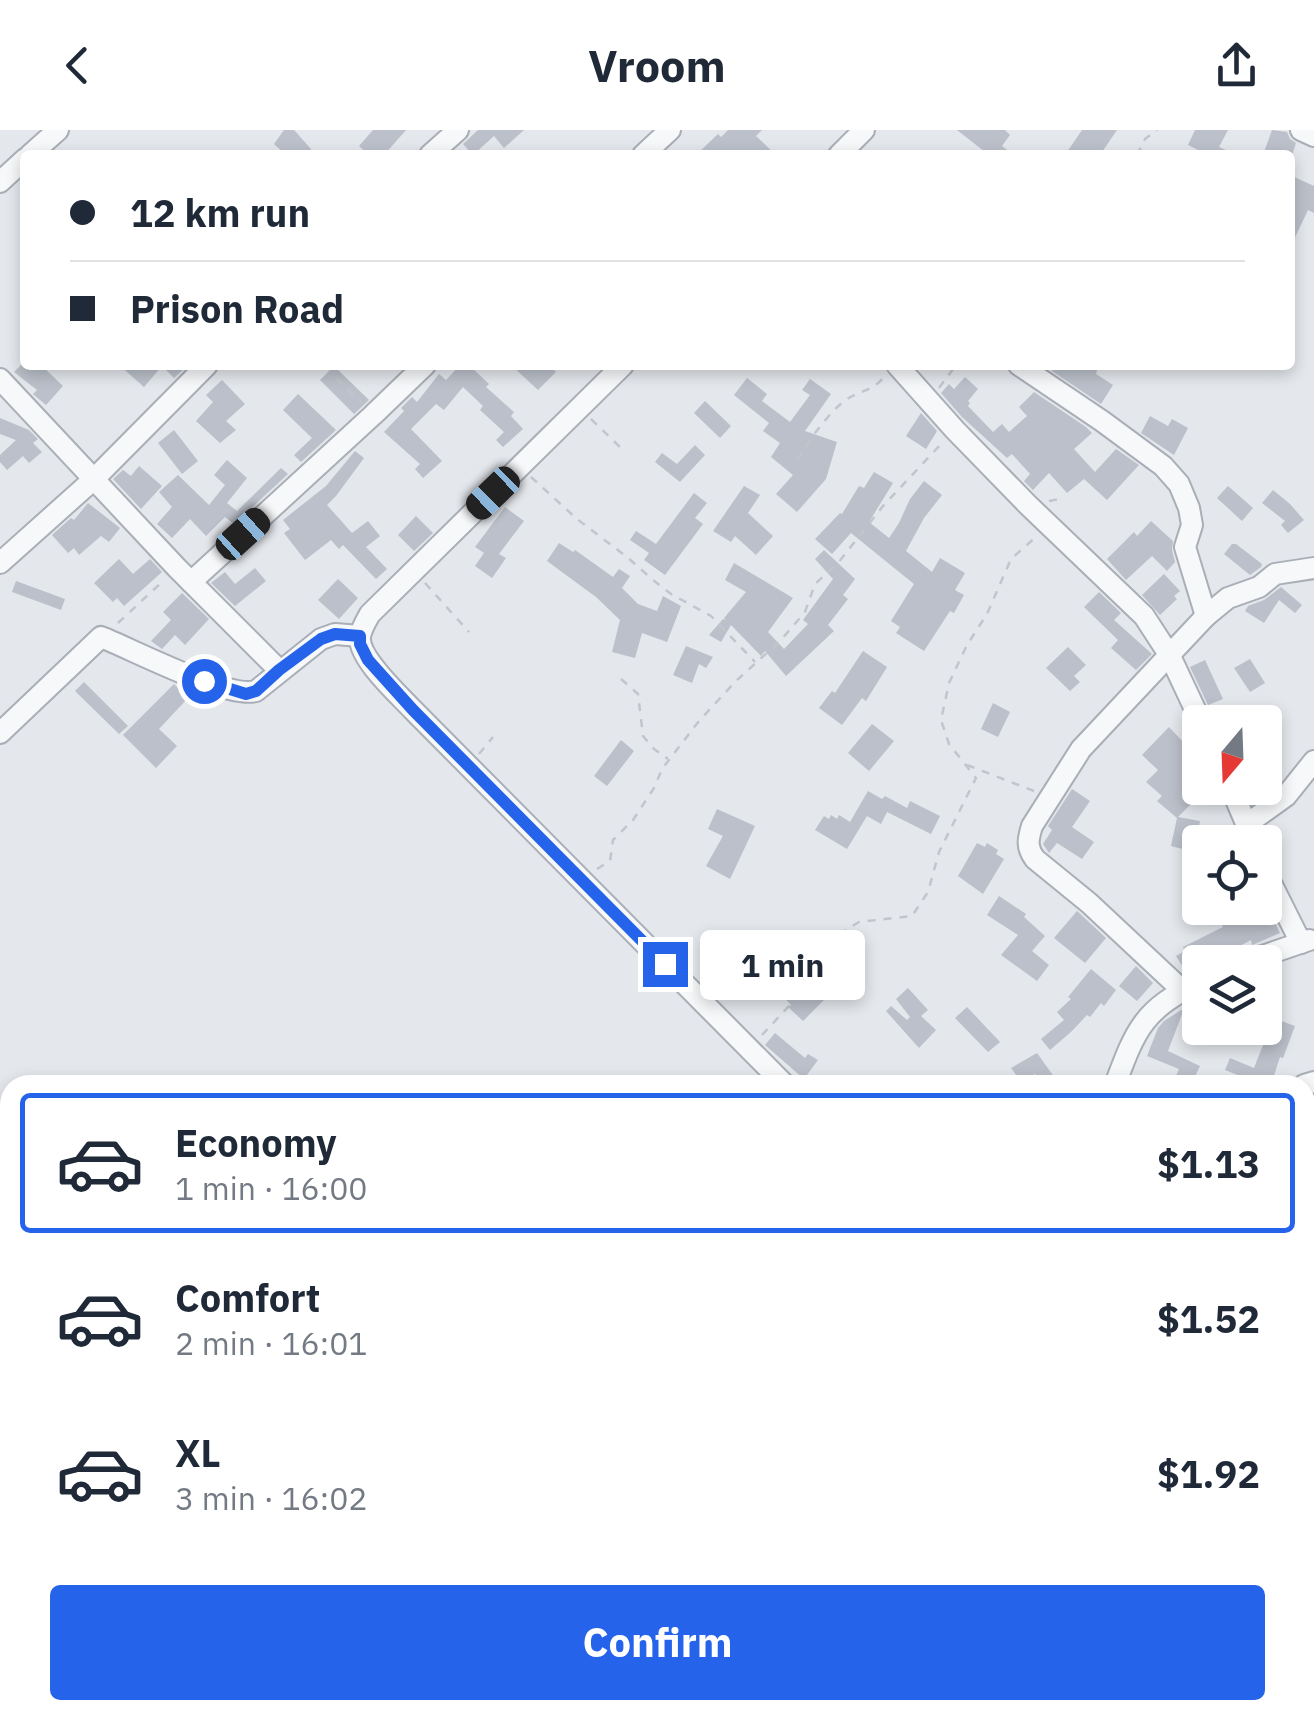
<!DOCTYPE html>
<html lang="en">
<head>
<meta charset="utf-8">
<style>
  body { margin:0; font-family:"IBM Plex Sans",sans-serif; background:#f6f6f7; color:#1f2937; height:100vh; display:flex; flex-direction:column; font-size:38px; white-space:nowrap }
  * { box-sizing:border-box; margin:0 }
  p { font-size:32px; color:#747a83 }
  .icon { flex:none; width:55px; height:55px; fill:none; stroke:currentColor; stroke-width:2; stroke-linecap:round; stroke-linejoin:round }
  .map { position:relative; flex:1; overflow:hidden }
  .sheet { position:absolute; left:0px; top:945px; width:1315px; height:645px; display:flex; flex-direction:column; background:#fff; border-radius:30px 30px 0 0; box-shadow:0 5px 15px #0003 }
  .sheet>* { flex:none }
  .guide { position:absolute; left:20px; top:20px; width:1275px; height:220px; border-radius:10px; box-shadow:0 5px 15px #0003; display:grid; align-content:center; height:220px; padding:0 50px; background:#fff }
  .needle { width:65px; rotate:199deg }
  .tools { position:absolute; left:1182px; top:575px; display:grid; gap:20px }
  .tools a { display:grid; place-items:center; width:100px; height:100px; border-radius:10px; background:#fff; box-shadow:0 5px 15px #0003; font-size:50px }
  .end { position:absolute; width:45px; height:45px; margin:-22px; border:12px solid #2563eb; background:#fff; box-shadow:0 0 0 5px #fff }
  .from { border-radius:50% }
  .bubble { position:absolute; height:70px; border-radius:10px; background:#fff; box-shadow:0 5px 15px #0003; font-size:32px; font-weight:800; line-height:70px; text-align:center }
  .car { position:absolute; width:30px; height:60px; margin:-30px -15px; border-radius:12px; box-shadow:0 0 8px 2px #0007; background:linear-gradient(#222 24%,#8ab4d8 0 40%,#222 0 76%,#8ab4d8 0 86%,#222 0) }
  .guide b { display:flex; align-items:center; gap:35px; height:95px; font-size:38px }
  .guide b+b { border-top:2px solid #e0e1e3 }
  .guide i { width:25px; height:25px; background:#1f2937 }
  ul { padding:18px 0 0; list-style:none }
  li { display:flex; align-items:center; gap:30px; height:140px; margin:0 20px 15px; padding:0 30px; border:5px solid transparent; border-radius:10px }
  li div { flex:1 }
  li b { display:block; font-size:38px }
  li em { font-style:normal; font-weight:800 }
  li.current { border-color:#2563eb }
  li>.icon { width:90px; height:90px; stroke-width:1.5 }
  .button { display:flex; gap:20px; margin-top:auto; padding:20px 50px }
  .button a { flex:1; height:115px; border-radius:10px; background:#2563eb; color:#fff; font-size:40px; font-weight:800; line-height:115px; text-align:center }
  header { display:flex; justify-content:space-between; align-items:center; height:130px; padding:0 50px; background:#fff; font-size:45px; font-weight:800 }
  .map>svg:first-child { display:block }
</style>
</head>
<body>
<header><svg class="icon" aria-label="back" viewBox="0 0 24 24"><path d="M15 5l-7 7 7 7"/></svg>Vroom<svg class="icon" aria-label="share" viewBox="0 0 24 24"><path d="M12 15V3M7 8l5-5 5 5M5 13v7h14v-7"/></svg></header>
<div class="map">
<svg width="1314" height="1590" viewBox="0 0 1314 1590">
  <rect width="100%" height="100%" fill="#e4e7ec"/>
  <g fill="#bbc0ca">
    <path d="M284 0H294L311 19 306 25H286L274 14Z"/>
    <path d="M373 0H406L384 25H369L359 16Z"/>
    <path d="M478 0H524L504 18 494 6 473 25 463 14Z"/>
    <path d="M728 0H762L756 6 776 25H696L718 4 721 7Z"/>
    <path d="M957 0H1005L1010 5 1002 16 1013 25H989Z"/>
    <path d="M1082 0H1117L1100 25H1065Z"/>
    <path d="M1195 0H1228L1219 17 1237 25H1208L1188 15Z"/>
    <path d="M1272 0 1287 2 1290 9 1296 13 1292 25H1263Z"/>
    <path d="M1290 45 1314 56V83L1308 80 1290 118Z"/>
    <path d="M21 235H41L63 256 46 275 33 264 37 260 14 242Z"/>
    <path d="M119 235H188L174 248 162 236 144 257Z"/>
    <path d="M460 235H469L489 254 486 257 514 282 511 286 523 299 503 317 496 310 504 302 480 280 483 276 463 257 444 280 436 274 411 299 442 331 423 348 415 339 420 334 384 302 404 281 401 278 412 267 417 272 439 244 446 250Z"/>
    <path d="M511 235H548L556 242 538 260Z"/>
    <path d="M1055 235H1096L1094 239 1097 240 1096 244 1113 255 1101 274 1052 241Z"/>
    <path d="M334 236 369 270 354 284 320 250Z"/>
    <path d="M965 247 978 259 968 271 970 273 968 276 993 302 1002 294 1009 302 1027 286 1019 277 1034 262 1086 297 1092 303 1074 319 1095 342 1116 319 1139 335 1107 370 1084 349 1067 363 1049 343 1033 360 1024 351 1030 344 1012 324 1007 328 962 287 941 263 949 254 954 259Z"/>
    <path d="M747 248 767 264 762 271 790 292 810 265 802 260 810 249 831 264 805 301 837 312 826 349 797 382 776 364 793 345 771 327 780 313 763 301 769 293 734 265Z"/>
    <path d="M222 250 245 274 226 291 236 300 220 313 196 291 213 272 206 265Z"/>
    <path d="M298 264 336 300 301 332 294 325 312 308 283 280Z"/>
    <path d="M705 271 731 296 720 308 694 283Z"/>
    <path d="M921 283 937 301 926 319 906 306Z"/>
    <path d="M1150 286 1168 296 1172 289 1188 298 1174 325 1141 303Z"/>
    <path d="M0 288 29 300 38 309 33 313 42 322 29 333 23 326 7 340 0 332V325L16 310 0 304Z"/>
    <path d="M174 300 198 331 182 344 158 313Z"/>
    <path d="M695 315 705 325 680 352 655 332 662 323 677 334Z"/>
    <path d="M355 321 364 328 336 366 327 375 352 403 368 391 380 406 366 417 387 439 376 449 343 415 339 419 331 410 305 430 284 403 290 399 283 390 326 356Z"/>
    <path d="M227 330 247 348 227 373 237 381 281 338 288 344 234 394 225 387 206 406 190 389 172 408 157 394 172 377 159 362 178 345 209 375 225 355 214 345Z"/>
    <path d="M139 336 162 356 141 379 113 349 123 340 131 346Z"/>
    <path d="M874 342 893 353 869 392 889 408 899 393 910 369 924 351 942 365 924 388 906 421 932 442 940 428 965 443 955 460 964 465 954 483 950 481 924 521 896 503 900 497 891 491 914 454 851 403 832 424 815 409 840 383 842 384 859 356 864 358Z"/>
    <path d="M744 356 760 365 748 383 773 406 756 425 735 406 731 412 713 401Z"/>
    <path d="M1228 356 1253 378 1242 391 1217 368Z"/>
    <path d="M1273 360 1290 374 1304 390 1288 403 1281 395 1285 391 1262 373Z"/>
    <path d="M694 363 707 373 695 388 703 394 665 445 644 430 649 423 630 410 636 401 656 414Z"/>
    <path d="M88 373 120 398 109 412 101 406 79 425 74 418 68 423 52 405 71 388 74 390Z"/>
    <path d="M505 377 524 391 499 424 506 428 492 448 475 436 484 423 475 417Z"/>
    <path d="M416 386 433 403 414 421 398 405Z"/>
    <path d="M1151 391 1173 411 1172 420 1175 432 1167 441 1152 426 1126 450 1107 429 1134 402 1137 406Z"/>
    <path d="M559 413 573 422 575 420 613 447 619 439 630 446 622 458 638 474 657 481 663 466 681 476 667 512 642 503 635 528 612 522 620 490 596 467 547 431Z"/>
    <path d="M1232 414H1236L1262 434 1261 437 1250 445 1224 424Z"/>
    <path d="M824 420 855 449 843 465 848 469 828 495 834 501 786 546 765 521 761 526 731 495 721 512 709 505 723 489 726 490 724 488 746 462 725 450 734 433 793 468 768 502 784 519 808 494 803 490 833 449 815 429Z"/>
    <path d="M119 429 133 444 150 429 162 442 124 476 117 468 113 472 94 453Z"/>
    <path d="M255 438 266 451 235 476 211 453 225 442 235 454Z"/>
    <path d="M1164 444 1180 461 1174 466 1177 469 1160 485 1142 465Z"/>
    <path d="M338 449 358 468 339 489 318 470Z"/>
    <path d="M16 451 65 469 61 480 12 462Z"/>
    <path d="M1281 457 1302 475 1295 483 1279 470 1264 493 1245 481 1248 476 1264 470Z"/>
    <path d="M1099 462 1121 483 1114 490 1152 524 1136 540 1111 518 1118 510 1084 477Z"/>
    <path d="M182 463 209 489 185 515 175 505 162 519 151 511 171 490 163 482Z"/>
    <path d="M686 516 713 527 706 538 699 534 692 553 673 545Z"/>
    <path d="M1068 517 1086 535 1074 546 1080 552 1070 561 1046 538Z"/>
    <path d="M863 521 887 537 866 571 862 568 842 595 819 578 832 561 835 563Z"/>
    <path d="M1250 529 1265 553 1250 562 1234 538Z"/>
    <path d="M1205 530 1223 569 1208 575 1190 537Z"/>
    <path d="M84 552 128 596 119 604 75 561Z"/>
    <path d="M174 554 188 568 159 599 177 616 156 638 123 605Z"/>
    <path d="M993 573 1010 582 998 607 981 599Z"/>
    <path d="M872 594 894 611 869 641 848 623Z"/>
    <path d="M1169 597 1200 630V665L1178 687 1200 691 1194 722 1171 716 1177 688 1157 671 1162 666 1146 652 1158 640 1142 625Z"/>
    <path d="M621 610 634 621 607 656 594 646Z"/>
    <path d="M1072 659 1090 671 1072 697 1094 712 1082 729 1057 713 1049 723 1043 714 1052 700 1048 696Z"/>
    <path d="M868 661 882 669 885 666 907 678 910 671 940 686 931 704 887 682 881 694 867 686 847 719 815 700 824 686 829 689 831 685 837 689 839 685 850 692Z"/>
    <path d="M717 679 755 696 730 749 706 736 723 706 708 699Z"/>
    <path d="M977 713 985 717 987 713 998 720 996 724 1004 729 983 764 958 746Z"/>
    <path d="M999 766 1026 784 1024 787 1045 806 1032 821 1049 835 1037 851 1001 825 1018 805 987 785Z"/>
    <path d="M1236 778H1268L1280 803 1252 815 1251 810 1212 831 1210 828 1200 832V835L1187 843 1176 826 1185 821 1183 817 1223 797 1220 791 1238 781Z"/>
    <path d="M1077 781 1106 808 1085 833 1054 808Z"/>
    <path d="M774 825 811 863 837 832 854 846 836 867 831 863 803 891 788 877 791 875 758 840Z"/>
    <path d="M1136 836 1153 853 1137 871 1119 856Z"/>
    <path d="M1091 839 1116 860 1104 876 1101 873 1090 887 1087 885 1072 901 1050 920 1041 909 1064 890 1057 882 1071 869 1068 867Z"/>
    <path d="M908 858 928 880 921 886 936 900 919 918 886 881 891 876 907 890 910 887 896 869Z"/>
    <path d="M1200 868V888L1191 895 1182 884 1168 921 1200 936 1191 955H1172L1179 939 1147 926 1158 898 1164 891Z"/>
    <path d="M967 877 1000 912 988 922 955 888Z"/>
    <path d="M1265 885 1295 896 1283 928 1280 927 1271 955H1249L1250 950 1225 940 1230 928 1254 938 1269 900 1265 898Z"/>
    <path d="M775 903 805 928 808 924 818 930 804 949 765 915Z"/>
    <path d="M1037 923 1060 955H1043L1035 944 1022 953 1011 938Z"/>
  </g>
  <g fill="none" stroke-linecap="round" stroke-linejoin="round">
    <g stroke="#a9aeb7" stroke-width="24">
      <g id="minor">
        <path d="M1301 0 1314 6"/>
        <path d="M30 25 58 0"/>
        <path d="M430 25 458 0"/>
        <path d="M643 25 670 0"/>
        <path d="M839 25 864 0"/>
        <path d="M0 52 25 29"/>
        <path d="M623 235 370 484C366 491 361 499 360 507 358 528 399 565 413 580L785 955"/>
        <path d="M897 235 955 300 1028 375 1144 486 1170 526 1201 592"/>
        <path d="M1019 235 1102 291 1163 336 1179 354 1189 378 1192 395 1185 417 1206 486"/>
        <path d="M0 249 177 438 279 540"/>
        <path d="M0 433 94 349 207 235"/>
        <path d="M191 452 373 285 425 235"/>
        <path d="M0 603 101 507C134 520 227 569 256 561L321 509 335 504 360 506"/>
        <path d="M1231 658 1254 712"/>
        <path d="M1247 694 1286 666 1314 631"/>
        <path d="M1265 741 1301 813"/>
        <path d="M1245 832 1309 810"/>
        <path d="M1182 860 1089 773 1035 729C1026 717 1028 709 1032 696L1081 619 1206 486 1228 468 1259 457 1275 444 1314 438"/>
        <path d="M1115 955C1136 898 1144 879 1200 852"/>
        <path d="M1304 955 1314 952"/>
        <path d="M1305 1104 1314 1111"/>
        <path d="M1305 1300 1314 1305"/>
        <path d="M1305 1506 1314 1516"/>
        <path d="M0 1549 10 1560"/>
        <path d="M28 1580 37 1590"/>
        <path d="M677 1590 687 1580"/>
      </g>
    </g>
    <g stroke="#c2c5cb" stroke-width="2.5" stroke-dasharray="8 8" stroke-linecap="butt">
      <path d="M1137 25 1145 9 1157 0"/>
      <path d="M327 235 334 246 362 273"/>
      <path d="M939 258 956 235"/>
      <path d="M591 289 621 318"/>
      <path d="M797 330C804 322 808 312 815 303 823 293 832 281 842 273 855 261 872 262 883 248"/>
      <path d="M531 347 577 389 627 427 653 450 671 464 711 486 755 532"/>
      <path d="M1049 371 1064 368"/>
      <path d="M425 453 469 502"/>
      <path d="M118 493 163 451"/>
      <path d="M621 549 638 564 643 606 654 619 668 629"/>
      <path d="M479 624 493 607"/>
      <path d="M967 635 1034 661"/>
      <path d="M597 739 610 731 613 710 633 690 654 658 662 639 699 591 736 551 781 510 805 482 815 454 838 433 883 376 943 312"/>
      <path d="M762 905 801 863 819 838 836 806 859 792 912 786 928 762 939 722 976 648 949 614 941 590 949 553 967 515 987 484 1011 429 1037 406"/>
      <path d="M137 1590 161 1580"/>
    </g>
    <use href="#minor" stroke="#f7f8fa" stroke-width="20"/>
  </g>
  <g fill="none" stroke-linecap="round" stroke-linejoin="round">
    <path stroke="#2563eb" stroke-width="12" d="M204 551 246 564 256 561 279 540 321 509 335 504 360 506V514L368 530 413 580 665 834"/>
  </g>
</svg>
<div class="tools">
<a><svg class="needle" viewBox="-14 -14 28 28"><path d="M0-13l5 13h-10z" fill="#e53935"/><path d="M0 13l5-13h-10z" fill="#747a83"/></svg></a>
<a><svg class="icon" aria-label="locate" viewBox="0 0 24 24"><circle cx="12" cy="12" r="6"/><path d="M12 2v4M12 18v4M2 12h4M18 12h4"/></svg></a>
<a><svg class="icon" aria-label="layers" viewBox="0 0 24 24"><path d="M12 4l9 5-9 5-9-5zM3 14l9 5 9-5"/></svg></a>
</div>
<i class="end from" style="left:204px;top:551px"></i>
<i class="end" style="left:665px;top:834px"></i>
<div class="bubble" style="left:700px;top:800px;width:165px">1 min</div>
<i class="car" style="left:493px;top:363px;rotate:226deg"></i>
<i class="car" style="left:243px;top:404px;rotate:48deg"></i>
<div class="guide">
<b><i class="from"></i>12 km run</b>
<b><i></i>Prison Road</b>
</div>
<section class="sheet">
<ul>
<li class="current"><svg class="icon" aria-label="car" viewBox="0 0 24 24"><path d="M5 17H2v-5l4-1 3-4h7l3 4 3 1v5h-3M9 17h6M6 11h13"/><circle cx="7" cy="17" r="2"/><circle cx="17" cy="17" r="2"/></svg><div><b>Economy</b><p>1 min · 16:00</p></div><em>$1.13</em></li>
<li><svg class="icon" aria-label="car" viewBox="0 0 24 24"><path d="M5 17H2v-5l4-1 3-4h7l3 4 3 1v5h-3M9 17h6M6 11h13"/><circle cx="7" cy="17" r="2"/><circle cx="17" cy="17" r="2"/></svg><div><b>Comfort</b><p>2 min · 16:01</p></div><em>$1.52</em></li>
<li><svg class="icon" aria-label="car" viewBox="0 0 24 24"><path d="M5 17H2v-5l4-1 3-4h7l3 4 3 1v5h-3M9 17h6M6 11h13"/><circle cx="7" cy="17" r="2"/><circle cx="17" cy="17" r="2"/></svg><div><b>XL</b><p>3 min · 16:02</p></div><em>$1.92</em></li>
</ul>
<div class="button"><a>Confirm</a></div>
</section>
</div>
</body>
</html>
